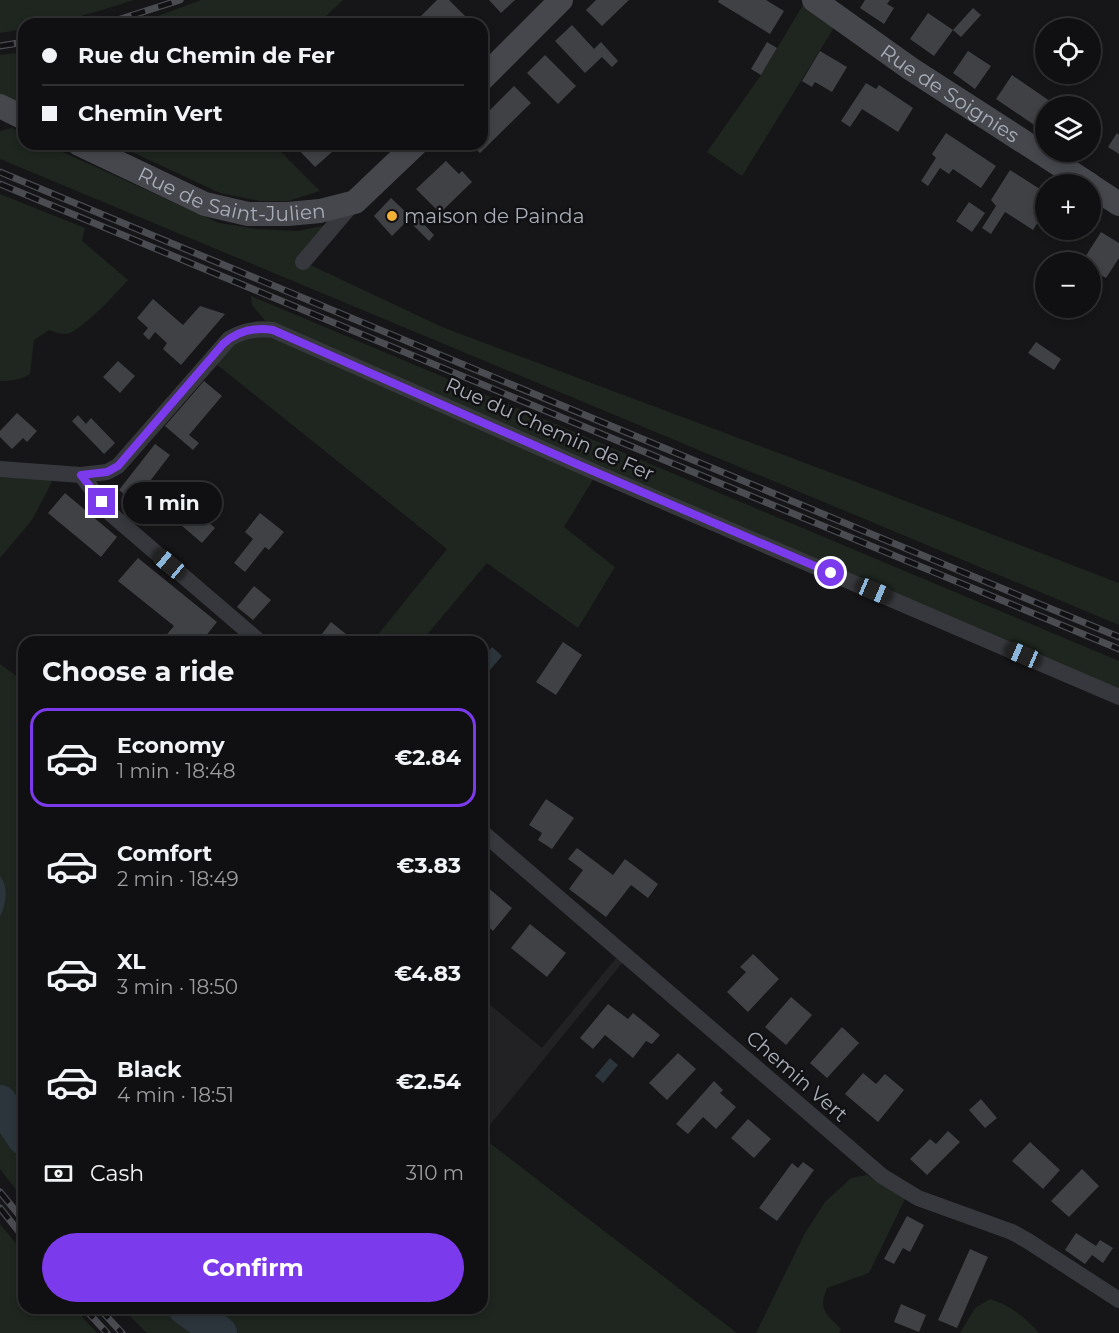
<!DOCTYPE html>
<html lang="en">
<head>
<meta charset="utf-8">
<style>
  body { margin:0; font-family:Montserrat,sans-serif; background:#1e1e20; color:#f1f3f6; height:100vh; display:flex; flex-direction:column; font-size:22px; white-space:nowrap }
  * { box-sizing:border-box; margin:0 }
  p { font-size:20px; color:#9c9d9f }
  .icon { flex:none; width:33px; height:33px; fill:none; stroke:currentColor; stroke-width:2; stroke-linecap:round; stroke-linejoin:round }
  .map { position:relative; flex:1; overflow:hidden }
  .panel { position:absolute; left:18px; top:636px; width:470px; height:678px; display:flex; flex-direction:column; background:#101012; border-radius:18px; box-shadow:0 3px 9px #0003,0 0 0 2px #303032 }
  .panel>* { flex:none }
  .banner { position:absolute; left:18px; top:18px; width:470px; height:132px; border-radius:18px; box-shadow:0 3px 9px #0003,0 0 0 2px #303032; display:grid; align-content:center; height:132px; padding:0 24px; background:#101012 }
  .tools { position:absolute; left:1035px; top:18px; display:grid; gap:12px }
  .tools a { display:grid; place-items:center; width:66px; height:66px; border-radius:50%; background:#101012; box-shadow:0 3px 9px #0003,0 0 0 2px #303032; font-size:30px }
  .end { position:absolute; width:27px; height:27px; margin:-14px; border:8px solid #7c3aed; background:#fff; box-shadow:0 0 0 3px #fff }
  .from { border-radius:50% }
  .bubble { position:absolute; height:42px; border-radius:21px; background:#101012; box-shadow:0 3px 9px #0003,0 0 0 2px #303032; font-size:20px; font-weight:700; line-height:42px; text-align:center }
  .car { position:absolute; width:18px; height:36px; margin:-18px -9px; border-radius:8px; box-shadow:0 0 4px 2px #0007; background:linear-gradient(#222 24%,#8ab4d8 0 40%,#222 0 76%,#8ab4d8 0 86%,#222 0) }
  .banner b { display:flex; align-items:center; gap:21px; height:57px; font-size:22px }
  .banner b+b { border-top:2px solid #303032 }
  .banner i { width:15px; height:15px; background:#f1f3f6 }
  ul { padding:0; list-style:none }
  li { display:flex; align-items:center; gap:18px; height:99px; margin:0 12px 9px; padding:0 12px; border:3px solid transparent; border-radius:18px }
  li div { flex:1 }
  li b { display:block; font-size:22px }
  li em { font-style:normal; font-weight:700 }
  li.active { border-color:#7c3aed }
  li>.icon { width:54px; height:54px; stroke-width:1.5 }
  h2 { padding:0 24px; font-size:27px; line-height:72px }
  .pay { display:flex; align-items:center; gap:15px; height:66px; padding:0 24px; font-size:22px }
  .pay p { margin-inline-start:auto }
  .primary-button { display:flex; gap:12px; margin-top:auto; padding:12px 24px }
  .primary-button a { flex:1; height:69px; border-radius:36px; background:#7c3aed; color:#fff; font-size:24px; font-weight:700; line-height:69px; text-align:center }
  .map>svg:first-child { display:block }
</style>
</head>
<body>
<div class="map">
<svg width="1119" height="1333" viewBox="0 0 1119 1333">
  <rect width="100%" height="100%" fill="#161618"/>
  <path fill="#222225" d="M621 952 627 957 490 1125 482 1122V998L542 1048Z"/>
  <g fill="#1e261f">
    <path d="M0 0H134C98 11 62 24 24 24V29L0 33Z"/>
    <path d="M201 0H343L318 24H136Z"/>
    <path d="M806 0 840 18 742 176 707 152 761 75Z"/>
    <path d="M24 52V105L0 94V55Z"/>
    <path d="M12 128 24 134V144H45L219 223 257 229 298 231 337 223 304 262 442 327 864 485 1119 583V625L0 159V131Z"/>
    <path d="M115 144H273L320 191 288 201H260L220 193Z"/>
    <path d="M0 194 85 228 82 241 128 280C114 295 90 322 72 332 64 336 57 333 49 330L34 340 30 374C20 380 12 381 0 381Z"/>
    <path d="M251 296 1119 661V697L597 473 564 527 615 567 578 628 487 563 421 642H372L447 549 210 359 223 344 272 329 252 305Z"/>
    <path d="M0 469 54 478 32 520 0 558Z"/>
    <path d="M0 664 24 682V1200L0 1169Z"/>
    <path d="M482 1137 737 1333H147L122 1308H482Z"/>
    <path d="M867 1175 905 1199 869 1273 827 1288C818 1310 826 1314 841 1329L839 1333H756L805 1233 825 1202 851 1178Z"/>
    <path d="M0 1224 24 1253V1308H74L97 1333H0Z"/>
    <path d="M990 1299C1010 1305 1025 1317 1039 1333H960L975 1308Z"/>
  </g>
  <g fill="#2c353c">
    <path d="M492 647 502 656 484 677 482 675V660Z"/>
    <path d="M0 876C9 888 6 903 0 917Z"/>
    <path d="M610 1058 618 1065 603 1083 595 1076Z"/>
  </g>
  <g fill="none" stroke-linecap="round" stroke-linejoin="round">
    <g stroke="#2c353c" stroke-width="34">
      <path d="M0 1102 24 1138"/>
      <path d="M185 1308 220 1333"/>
    </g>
  </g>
  <g fill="#404145">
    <path d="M437 0H449L473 24H423L418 19Z"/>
    <path d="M489 0H515L501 13Z"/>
    <path d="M596 0H629L602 26 586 10Z"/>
    <path d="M719 0H766L784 11 770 34 718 2Z"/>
    <path d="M865 0H890L887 4 894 8 884 24 860 8Z"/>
    <path d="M973 8 981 15 961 37 953 30Z"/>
    <path d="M928 13 953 30 934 56 910 39Z"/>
    <path d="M572 25 594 49 601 42 618 61 612 67 602 57 585 73 555 41Z"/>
    <path d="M767 42 777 48 761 75 751 69Z"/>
    <path d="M820 51 847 67 832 92 815 82 812 87 802 81Z"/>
    <path d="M968 51 991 66 975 89 953 73Z"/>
    <path d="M545 55 576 86 558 104 527 73Z"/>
    <path d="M1012 75 1057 106H1046V133L996 99Z"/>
    <path d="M866 83 876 89 879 85 913 108 898 132 862 109 850 127 841 121Z"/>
    <path d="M514 86 531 103 480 153 471 144H482V118Z"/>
    <path d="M1090 129 1099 135 1090 147Z"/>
    <path d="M946 133 996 166 981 188 953 169 949 174 940 168 928 186 921 181 936 158 932 154Z"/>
    <path d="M1117 133 1119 135V154L1108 147Z"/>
    <path d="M301 144H341L315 167 297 148Z"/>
    <path d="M1072 152H1087L1082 158Z"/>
    <path d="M446 161 459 174 462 171 472 182 440 213 416 189Z"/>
    <path d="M1010 170 1046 193V226L1038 222 1033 230 1005 212 991 234 982 228 996 206 991 200Z"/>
    <path d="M391 198 411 217 392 236 374 216Z"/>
    <path d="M969 202 985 213 972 232 956 221Z"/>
    <path d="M418 218 434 235 429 241 412 224Z"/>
    <path d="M1101 232 1119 243V258L1106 278 1090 269V262H1082Z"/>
    <path d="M153 299 183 325 200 306 225 314 181 365 163 349 167 343 155 332 149 340 143 334 148 328 137 318Z"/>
    <path d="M1036 342 1061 359 1054 370 1028 353Z"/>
    <path d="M118 361 135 376 120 393 103 377Z"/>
    <path d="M204 381 222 396 189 435 199 443 193 450 165 426Z"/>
    <path d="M17 413 37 431 27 442 23 438 12 449 0 437V431Z"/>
    <path d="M78 415 86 424 91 418 115 443 104 454 72 421Z"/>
    <path d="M155 444 170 455 134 502 119 490Z"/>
    <path d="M65 493 117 537 101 557 48 513Z"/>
    <path d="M187 503 215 528 202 543 174 519Z"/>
    <path d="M260 513 284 532 269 550 265 547 245 572 234 563 253 539 245 532Z"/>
    <path d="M138 558 217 622 201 642H166L163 639 174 626 118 581Z"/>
    <path d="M254 586 271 600 253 620 237 607Z"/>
    <path d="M331 622 356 642H316Z"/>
    <path d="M563 642 582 655 556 695 536 682Z"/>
    <path d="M546 799 574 818 552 849 538 840 542 833 529 825Z"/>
    <path d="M577 848 613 875 625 859 658 884 648 898 631 885 606 917 569 889 583 870 568 859Z"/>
    <path d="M486 886 512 908 493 931 482 921V892Z"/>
    <path d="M530 924 566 953 547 977 511 948Z"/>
    <path d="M753 954 779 979 748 1012 727 992 746 972 740 967Z"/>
    <path d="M791 997 812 1015 786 1045 765 1027Z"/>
    <path d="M608 1004 628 1019 633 1013 660 1035 652 1044 646 1041 633 1058 605 1035 593 1049 580 1038Z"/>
    <path d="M842 1027 859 1043 827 1078 810 1063Z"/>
    <path d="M678 1053 696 1069 667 1100 649 1083Z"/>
    <path d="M863 1073 876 1084 885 1074 904 1090 878 1122 845 1094Z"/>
    <path d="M714 1081 723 1090 720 1093 736 1107 716 1129 703 1117 688 1134 676 1124Z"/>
    <path d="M981 1099 997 1118 985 1128 969 1110Z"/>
    <path d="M748 1119 771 1139 754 1158 731 1138Z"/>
    <path d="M948 1131 960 1142 927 1175 910 1159 930 1139 936 1144Z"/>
    <path d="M1030 1142 1060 1170 1043 1189 1012 1161Z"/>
    <path d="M803 1162 814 1170 777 1221 759 1208 792 1163 798 1168Z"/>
    <path d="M1082 1169 1099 1186 1069 1217 1051 1201Z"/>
    <path d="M907 1216 924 1225 910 1252 903 1248 894 1264 884 1259Z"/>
    <path d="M1076 1233 1096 1246 1100 1240 1113 1248 1103 1263 1092 1255 1085 1264 1065 1250Z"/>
    <path d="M970 1249 988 1257 957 1328 938 1320Z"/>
    <path d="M901 1304 926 1315 919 1332 894 1322Z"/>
  </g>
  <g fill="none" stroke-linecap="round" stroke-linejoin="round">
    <g stroke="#37383d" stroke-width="16">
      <path d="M303 262 354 202"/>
      <path d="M0 469 81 475 107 472 118 466 229 339C243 330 257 328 273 330L597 473 1119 697"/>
      <path d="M81 475 112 515 260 642"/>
      <path d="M482 832 882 1176 918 1198 1012 1232 1028 1241 1119 1300"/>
    </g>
    <g stroke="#45474d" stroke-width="24">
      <path id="s1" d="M814 0 911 69 1089 184"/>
      <path d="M482 79 561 0"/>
      <path d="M0 106 24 118"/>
      <path id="s2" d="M79 144 205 204 248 214H288L320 211 355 202 416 144"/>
      <path d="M1090 185 1119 204"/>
    </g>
    <g stroke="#4a4c52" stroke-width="7">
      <g id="rail">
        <path d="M105 24 180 0"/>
        <path d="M0 46 24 42"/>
        <path d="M0 172 1119 637"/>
        <path d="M0 184 1119 649"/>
        <path d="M0 1192 24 1221"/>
        <path d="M0 1208 24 1238"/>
        <path d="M84 1308 107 1333"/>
        <path d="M99 1308 122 1333"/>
      </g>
    </g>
    <use href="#rail" stroke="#111113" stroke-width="4.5" stroke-dasharray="14" stroke-linecap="butt"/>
  </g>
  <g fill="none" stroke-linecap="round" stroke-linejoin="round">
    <path stroke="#7c3aed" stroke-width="8" d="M102 502 81 475 107 472 118 466 223 344C237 331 254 327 273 330L579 465 831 573"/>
  </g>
  <circle fill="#f2b134" stroke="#111113" stroke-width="2" cx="392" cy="216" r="6"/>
  <g text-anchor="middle" stroke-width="5" stroke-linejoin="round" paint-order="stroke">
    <g font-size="20" fill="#a8adb8" stroke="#111113">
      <text dy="7" stroke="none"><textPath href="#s1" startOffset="165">Rue de Soignies</textPath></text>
      <text dy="7" stroke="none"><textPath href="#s2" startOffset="164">Rue de Saint-Julien</textPath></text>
      <text transform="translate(550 429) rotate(24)" y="7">Rue du Chemin de Fer</text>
      <text transform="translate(797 1076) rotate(41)" y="7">Chemin Vert</text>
    </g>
    <g font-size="20" fill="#a8adb8" stroke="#111113" text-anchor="start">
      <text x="404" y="223">maison de Painda</text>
    </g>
  </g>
</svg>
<div class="tools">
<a><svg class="icon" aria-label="locate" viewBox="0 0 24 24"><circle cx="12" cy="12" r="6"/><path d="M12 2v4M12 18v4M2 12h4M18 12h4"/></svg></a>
<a><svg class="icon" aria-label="layers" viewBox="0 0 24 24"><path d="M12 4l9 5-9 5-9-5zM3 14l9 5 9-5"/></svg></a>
<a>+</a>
<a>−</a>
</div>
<i class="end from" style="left:831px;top:573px"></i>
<i class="end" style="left:102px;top:502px"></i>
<div class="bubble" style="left:123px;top:482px;width:99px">1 min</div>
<i class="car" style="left:169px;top:564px;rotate:310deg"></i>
<i class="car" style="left:874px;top:591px;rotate:113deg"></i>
<i class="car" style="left:1023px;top:655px;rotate:293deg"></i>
<div class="banner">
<b><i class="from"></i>Rue du Chemin de Fer</b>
<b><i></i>Chemin Vert</b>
</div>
<section class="panel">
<h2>Choose a ride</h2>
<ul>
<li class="active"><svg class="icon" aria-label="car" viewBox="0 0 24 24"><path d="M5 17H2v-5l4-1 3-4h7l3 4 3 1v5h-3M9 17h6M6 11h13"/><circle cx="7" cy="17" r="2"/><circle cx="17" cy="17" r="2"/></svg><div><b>Economy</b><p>1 min · 18:48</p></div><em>€2.84</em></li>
<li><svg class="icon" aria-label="car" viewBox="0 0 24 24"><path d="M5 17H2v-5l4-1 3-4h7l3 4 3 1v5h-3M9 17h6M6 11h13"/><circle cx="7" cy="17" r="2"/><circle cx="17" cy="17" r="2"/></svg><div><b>Comfort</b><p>2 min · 18:49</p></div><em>€3.83</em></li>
<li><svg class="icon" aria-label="car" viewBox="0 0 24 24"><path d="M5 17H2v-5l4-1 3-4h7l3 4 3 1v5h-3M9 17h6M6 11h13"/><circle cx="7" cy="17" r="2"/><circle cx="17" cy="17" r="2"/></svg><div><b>XL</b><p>3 min · 18:50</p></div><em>€4.83</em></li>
<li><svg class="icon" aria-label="car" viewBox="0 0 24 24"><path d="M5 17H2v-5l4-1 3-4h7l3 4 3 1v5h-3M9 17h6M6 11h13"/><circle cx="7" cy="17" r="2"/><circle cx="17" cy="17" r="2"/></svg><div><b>Black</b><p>4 min · 18:51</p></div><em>€2.54</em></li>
</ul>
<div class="pay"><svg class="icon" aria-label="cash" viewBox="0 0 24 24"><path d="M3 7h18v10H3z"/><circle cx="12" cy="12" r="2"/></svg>Cash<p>310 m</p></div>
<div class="primary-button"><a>Confirm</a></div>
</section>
</div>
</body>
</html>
